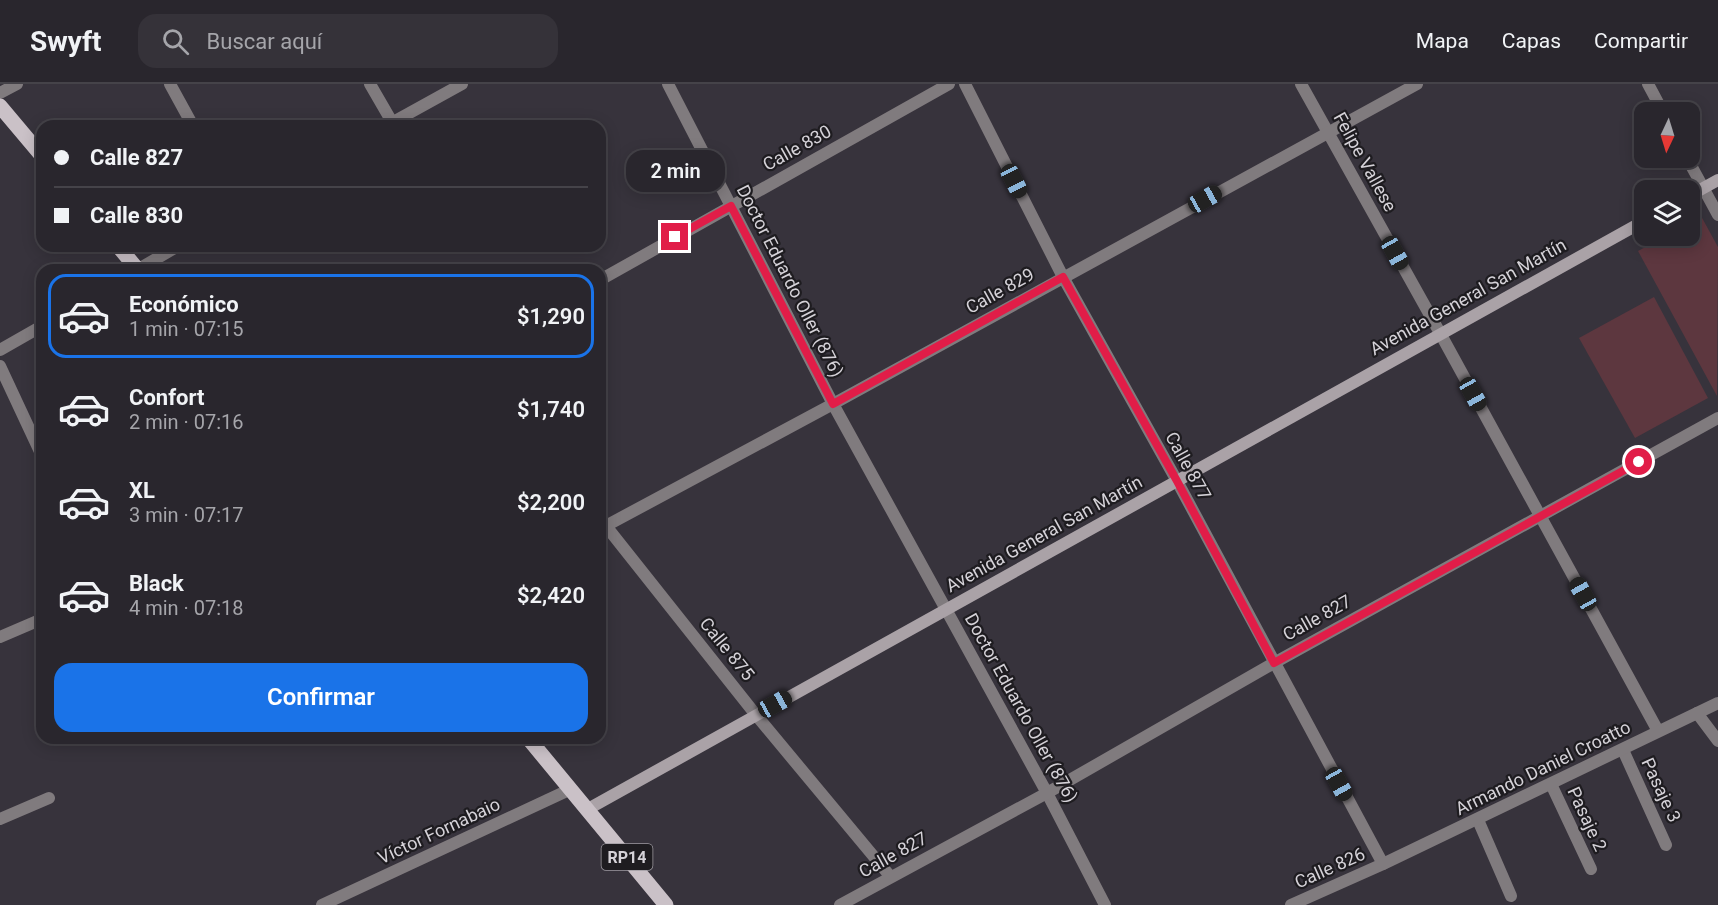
<!DOCTYPE html>
<html lang="es">
<head>
<meta charset="utf-8">
<style>
  body { margin:0; font-family:Roboto,sans-serif; background:#353239; color:#f1f3f6; height:100vh; display:flex; flex-direction:column; font-size:22px; white-space:nowrap }
  * { box-sizing:border-box; margin:0 }
  p { font-size:20px; color:#a5a5aa }
  .icon { flex:none; width:33px; height:33px; fill:none; stroke:currentColor; stroke-width:2; stroke-linecap:round; stroke-linejoin:round }
  .map { position:relative; flex:1; overflow:hidden }
  .sheet { position:absolute; left:36px; top:180px; width:570px; height:480px; display:flex; flex-direction:column; background:#29262d; border-radius:18px; box-shadow:0 3px 15px #0003,0 0 0 2px #454349 }
  .sheet>* { flex:none }
  .guide { position:absolute; left:36px; top:36px; width:570px; height:132px; border-radius:18px; box-shadow:0 3px 15px #0003,0 0 0 2px #454349; display:grid; align-content:center; height:132px; padding:0 18px; background:#29262d }
  .needle { width:39px; rotate:184deg }
  .buttons { position:absolute; left:1634px; top:18px; display:grid; gap:12px }
  .buttons a { display:grid; place-items:center; width:66px; height:66px; border-radius:12px; background:#29262d; box-shadow:0 3px 15px #0003,0 0 0 2px #454349; font-size:30px }
  .end { position:absolute; width:27px; height:27px; margin:-14px; border:8px solid #e11d48; background:#fff; box-shadow:0 0 0 3px #fff }
  .from { border-radius:50% }
  .bubble { position:absolute; height:42px; border-radius:18px; background:#29262d; box-shadow:0 3px 15px #0003,0 0 0 2px #454349; font-size:20px; font-weight:600; line-height:42px; text-align:center }
  .car { position:absolute; width:18px; height:36px; margin:-18px -9px; border-radius:8px; box-shadow:0 0 4px 2px #0007; background:linear-gradient(#222 24%,#8ab4d8 0 40%,#222 0 76%,#8ab4d8 0 86%,#222 0) }
  .guide b { display:flex; align-items:center; gap:21px; height:57px; font-size:22px }
  .guide b+b { border-top:2px solid #454349 }
  .guide i { width:15px; height:15px; background:#f1f3f6 }
  ul { padding:10px 0 0; list-style:none }
  li { display:flex; align-items:center; gap:18px; height:84px; margin:0 12px 9px; padding:0 6px; border:3px solid transparent; border-radius:18px }
  li div { flex:1 }
  li b { display:block; font-size:22px }
  li em { font-style:normal; font-weight:600 }
  li.on { border-color:#1a73e8 }
  li>.icon { width:54px; height:54px; stroke-width:1.5 }
  .cta { display:flex; gap:12px; margin-top:auto; padding:12px 18px }
  .cta a { flex:1; height:69px; border-radius:18px; background:#1a73e8; color:#fff; font-size:24px; font-weight:600; line-height:69px; text-align:center }
  header { display:flex; align-items:center; gap:36px; box-sizing:border-box; height:84px; padding:0 30px; background:#29262d; border-bottom:2px solid #454349 }
  header strong { font-size:28px }
  nav { display:flex; gap:33px; margin-inline-start:auto; font-size:21px }
  .search { width:420px; height:54px; background:#353239; display:flex; align-items:center; gap:15px; box-sizing:border-box; padding:0 21px; border-radius:18px; color:#a5a5aa; font-size:22px }
  .map>svg:first-child { display:block }
</style>
</head>
<body>
<header>
<strong>Swyft</strong>
<div class="search"><svg class="icon" aria-label="search" viewBox="0 0 24 24"><circle cx="10" cy="10" r="6"/><path d="M15 15l6 6"/></svg>Buscar aquí</div>
<nav><a>Mapa</a><a>Capas</a><a>Compartir</a></nav>
</header>
<div class="map">
<svg width="1718" height="821" viewBox="0 0 1718 821">
  <rect width="100%" height="100%" fill="#37333c"/>
  <g fill="#5d373f">
    <path d="M1701 132 1718 163 1717 312 1638 167 1666 152H1689V139Z"/>
    <path d="M1654 213 1708 314 1635 354 1579 254Z"/>
  </g>
  <g fill="none" stroke-linecap="round" stroke-linejoin="round">
    <g stroke="#807b7e" stroke-width="12">
      <path d="M170 0 193 42"/>
      <path d="M370 0 392 38"/>
      <path d="M668 0 833 320 1047 709 1105 821"/>
      <path d="M965 0 1063 193 1177 397 1383 780"/>
      <path d="M1301 0 1440 249 1658 647"/>
      <path d="M1648 0 1663 28"/>
      <path d="M0 9 17 0"/>
      <path d="M386 42 462 0"/>
      <path d="M1687 74 1718 131"/>
      <path d="M137 186 178 162"/>
      <path d="M600 196 949 0"/>
      <path d="M0 266 42 242"/>
      <path d="M0 282 42 372"/>
      <path d="M606 442 756 631 890 792"/>
      <path d="M600 445 833 320 1417 0"/>
      <path d="M0 553 42 535"/>
      <path d="M1697 629 1718 657"/>
      <path d="M1623 666 1666 761"/>
      <path d="M1551 700 1591 785"/>
      <path d="M0 735 49 714"/>
      <path d="M1478 736 1511 812"/>
      <path d="M322 821 571 705"/>
      <path d="M840 821 1047 709 1274 579 1718 334"/>
      <path d="M1291 821 1383 780 1718 619"/>
    </g>
    <g stroke="#aaa2a7" stroke-width="12">
      <path d="M1689 112 1718 96"/>
      <path d="M588 725 1644 137"/>
    </g>
    <g stroke="#cac1c7" stroke-width="15">
      <path d="M0 22 42 72"/>
      <path d="M118 162 138 186"/>
      <path d="M528 654 666 821"/>
    </g>
  </g>
  <g fill="none" stroke-linecap="round" stroke-linejoin="round">
    <path stroke="#e11d48" stroke-width="8" d="M675 153 731 122 833 320 1063 193 1177 397 1274 579 1639 378"/>
  </g>
  <g text-anchor="middle" stroke-width="4.5" stroke-linejoin="round" paint-order="stroke">
    <rect fill="#1e1c20" stroke="#9e9ba1" stroke-width="1.5" x="601.5" y="760" width="51" height="26" rx="4.5"/>
    <g font-size="16" font-weight="bold" fill="#d5d2d8">
      <text x="627" y="779">RP14</text>
    </g>
    <g font-size="18" fill="#d5d2d8" stroke="#1e1c20">
      <text transform="translate(797 64) rotate(-29)" y="6">Calle 830</text>
      <text transform="translate(1365 78) rotate(61)" y="6">Felipe Vallese</text>
      <text transform="translate(790 197) rotate(63)" y="6">Doctor Eduardo Oller (876)</text>
      <text transform="translate(1000 207) rotate(-29)" y="6">Calle 829</text>
      <text transform="translate(1468 213) rotate(-29)" y="6">Avenida General San Martín</text>
      <text transform="translate(1188 382) rotate(61)" y="6">Calle 877</text>
      <text transform="translate(1044 450) rotate(-29)" y="6">Avenida General San Martín</text>
      <text transform="translate(1317 534) rotate(-29)" y="6">Calle 827</text>
      <text transform="translate(727 565) rotate(51)" y="6">Calle 875</text>
      <text transform="translate(1021 624) rotate(61)" y="6">Doctor Eduardo Oller (876)</text>
      <text transform="translate(1543 684) rotate(-26)" y="6">Armando Daniel Croatto</text>
      <text transform="translate(1661 706) rotate(65)" y="6">Pasaje 3</text>
      <text transform="translate(1587 735) rotate(65)" y="6">Pasaje 2</text>
      <text transform="translate(439 747) rotate(-25)" y="6">Víctor Fornabaio</text>
      <text transform="translate(893 771) rotate(-29)" y="6">Calle 827</text>
      <text transform="translate(1330 784) rotate(-24)" y="6">Calle 826</text>
    </g>
  </g>
</svg>
<div class="buttons">
<a><svg class="needle" viewBox="-14 -14 28 28"><path d="M0-13l5 13h-10z" fill="#e53935"/><path d="M0 13l5-13h-10z" fill="#a5a5aa"/></svg></a>
<a><svg class="icon" aria-label="layers" viewBox="0 0 24 24"><path d="M12 4l9 5-9 5-9-5zM3 14l9 5 9-5"/></svg></a>
</div>
<i class="end from" style="left:1639px;top:378px"></i>
<i class="end" style="left:675px;top:153px"></i>
<div class="bubble" style="left:626px;top:66px;width:99px">2 min</div>
<i class="car" style="left:1014px;top:97px;rotate:153deg"></i>
<i class="car" style="left:1205px;top:115px;rotate:61deg"></i>
<i class="car" style="left:1395px;top:169px;rotate:151deg"></i>
<i class="car" style="left:1473px;top:310px;rotate:151deg"></i>
<i class="car" style="left:1583px;top:510px;rotate:331deg"></i>
<i class="car" style="left:775px;top:620px;rotate:61deg"></i>
<i class="car" style="left:1339px;top:700px;rotate:151deg"></i>
<div class="guide">
<b><i class="from"></i>Calle 827</b>
<b><i></i>Calle 830</b>
</div>
<section class="sheet">
<ul>
<li class="on"><svg class="icon" aria-label="car" viewBox="0 0 24 24"><path d="M5 17H2v-5l4-1 3-4h7l3 4 3 1v5h-3M9 17h6M6 11h13"/><circle cx="7" cy="17" r="2"/><circle cx="17" cy="17" r="2"/></svg><div><b>Económico</b><p>1 min · 07:15</p></div><em>$1,290</em></li>
<li><svg class="icon" aria-label="car" viewBox="0 0 24 24"><path d="M5 17H2v-5l4-1 3-4h7l3 4 3 1v5h-3M9 17h6M6 11h13"/><circle cx="7" cy="17" r="2"/><circle cx="17" cy="17" r="2"/></svg><div><b>Confort</b><p>2 min · 07:16</p></div><em>$1,740</em></li>
<li><svg class="icon" aria-label="car" viewBox="0 0 24 24"><path d="M5 17H2v-5l4-1 3-4h7l3 4 3 1v5h-3M9 17h6M6 11h13"/><circle cx="7" cy="17" r="2"/><circle cx="17" cy="17" r="2"/></svg><div><b>XL</b><p>3 min · 07:17</p></div><em>$2,200</em></li>
<li><svg class="icon" aria-label="car" viewBox="0 0 24 24"><path d="M5 17H2v-5l4-1 3-4h7l3 4 3 1v5h-3M9 17h6M6 11h13"/><circle cx="7" cy="17" r="2"/><circle cx="17" cy="17" r="2"/></svg><div><b>Black</b><p>4 min · 07:18</p></div><em>$2,420</em></li>
</ul>
<div class="cta"><a>Confirmar</a></div>
</section>
</div>
</body>
</html>
